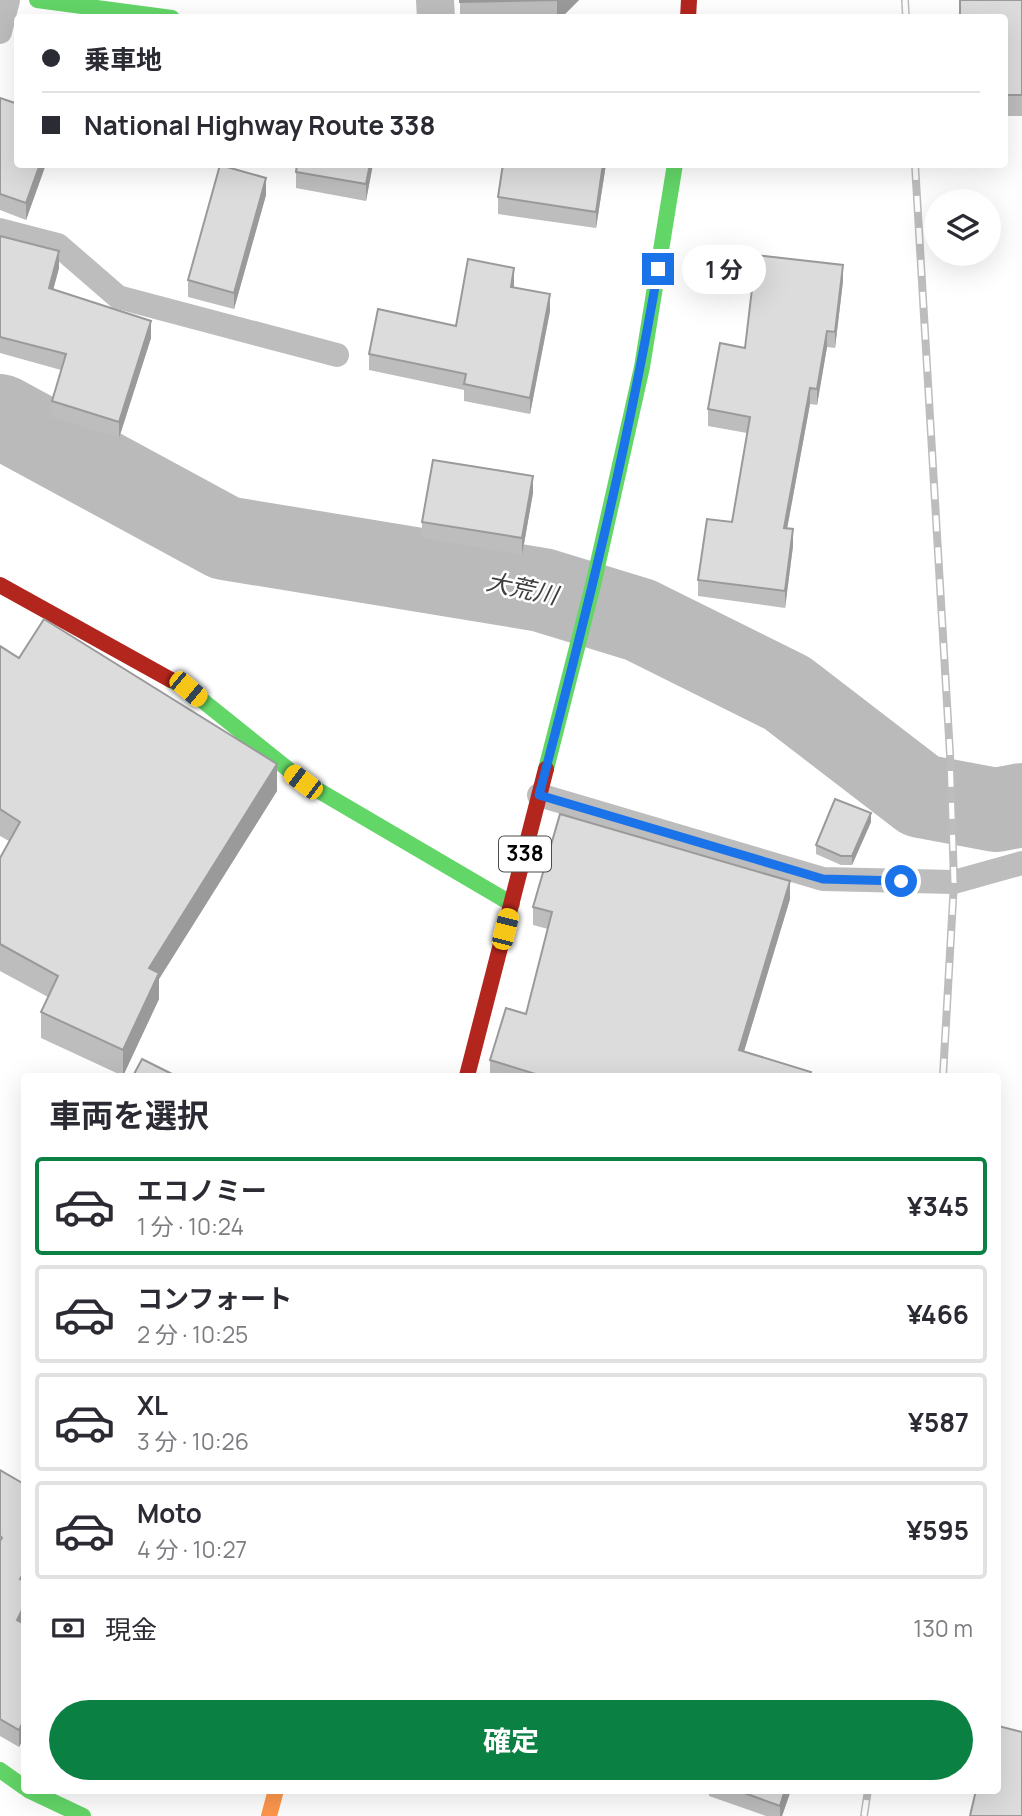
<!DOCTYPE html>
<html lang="ja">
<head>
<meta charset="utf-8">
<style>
  body { margin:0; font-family:Manrope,"Noto Sans JP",sans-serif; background:#f2f2f3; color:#2b2b33; height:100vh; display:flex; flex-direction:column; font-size:26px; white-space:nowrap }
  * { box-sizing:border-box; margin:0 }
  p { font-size:23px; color:#7c7c81 }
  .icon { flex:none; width:38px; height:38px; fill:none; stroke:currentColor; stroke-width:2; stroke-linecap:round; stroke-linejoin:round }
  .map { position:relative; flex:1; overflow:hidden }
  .sheet { position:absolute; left:21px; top:1073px; width:980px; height:721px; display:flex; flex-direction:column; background:#fff; border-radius:7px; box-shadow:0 7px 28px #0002 }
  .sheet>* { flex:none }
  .guide { position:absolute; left:14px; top:14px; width:994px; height:154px; border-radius:7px; box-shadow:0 7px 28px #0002; display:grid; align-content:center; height:154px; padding:0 28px; background:#fff }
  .controls { position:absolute; left:924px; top:189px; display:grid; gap:14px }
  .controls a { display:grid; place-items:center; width:77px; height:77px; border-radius:50%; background:#fff; box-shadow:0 7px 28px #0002; font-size:35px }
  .end { position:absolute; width:32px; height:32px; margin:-16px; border:9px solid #1a73e8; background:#fff; box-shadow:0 0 0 4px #fff }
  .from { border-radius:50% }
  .bubble { position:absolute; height:49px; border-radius:24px; background:#fff; box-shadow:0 7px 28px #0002; font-size:23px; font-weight:700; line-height:49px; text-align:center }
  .car { position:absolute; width:21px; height:42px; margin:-21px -10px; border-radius:9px; box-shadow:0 0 5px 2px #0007; background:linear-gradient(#f5c518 24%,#345 0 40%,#f5c518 0 76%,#345 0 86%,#f5c518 0) }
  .guide b { display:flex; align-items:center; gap:24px; height:66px; font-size:26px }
  .guide b+b { border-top:2px solid #e1e1e2 }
  .guide i { width:18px; height:18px; background:#2b2b33 }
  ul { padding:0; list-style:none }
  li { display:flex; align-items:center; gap:21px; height:98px; margin:0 14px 10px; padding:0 14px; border:4px solid #e1e1e2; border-radius:7px }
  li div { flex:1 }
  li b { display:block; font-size:26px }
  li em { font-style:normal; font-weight:700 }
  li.active { border-color:#0b8043 }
  li>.icon { width:63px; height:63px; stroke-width:1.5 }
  h2 { padding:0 28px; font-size:32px; line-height:84px }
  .pay { display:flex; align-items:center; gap:18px; height:77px; padding:0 28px; font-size:26px }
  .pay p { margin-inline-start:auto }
  .button { display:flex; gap:14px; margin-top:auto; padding:14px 28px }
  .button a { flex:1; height:80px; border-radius:42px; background:#0b8043; color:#fff; font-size:28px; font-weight:700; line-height:80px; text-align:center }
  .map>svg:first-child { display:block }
</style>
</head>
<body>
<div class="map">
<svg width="1022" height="1816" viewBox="0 0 1022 1816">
  <rect width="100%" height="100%" fill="#fff"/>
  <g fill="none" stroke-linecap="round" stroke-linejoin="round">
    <path stroke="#bababa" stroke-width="84" d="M0 416 225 538 542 590 640 620 787 693 921 796 996 810 1022 805"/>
    <g stroke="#bdbdbd" stroke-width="24">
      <path d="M0 32 8 0"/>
      <path d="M0 230 58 245 118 297 337 355"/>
      <path d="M539 795 823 879 954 882 1022 863"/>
    </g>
    <path stroke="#bdbdbd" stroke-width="38" d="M435 0 436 18"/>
    <g stroke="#63d668" stroke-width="16">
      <path d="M37 0 172 18"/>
      <path d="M171 680 188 689 304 782 512 904"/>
      <path d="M546 769 593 585 642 367 675 164"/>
      <path d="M0 1770 24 1787"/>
      <path d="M28 1790 83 1816"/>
    </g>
    <path stroke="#ff974d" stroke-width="16" d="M269 1816 276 1790"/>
    <g stroke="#b3261e" stroke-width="16">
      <path d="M688 18 689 0"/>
      <path d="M0 585 171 680"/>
      <path d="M467 1076 546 769"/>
    </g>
    <g stroke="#bdbdbd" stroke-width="8">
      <g id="rail">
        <path d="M905 0 906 18"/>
        <path d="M915 164 950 754 954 882 943 1076"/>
        <path d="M864 1816 868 1790"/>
      </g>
    </g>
    <use href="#rail" stroke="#fff" stroke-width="5" stroke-dasharray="16" stroke-linecap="butt"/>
  </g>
  <g fill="#bdbdbd">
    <path d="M460 0H579L561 18H460Z"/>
    <path d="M1022 0V116H1004V18Z"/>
    <path d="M0 98 46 164 26 220 0 210Z"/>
    <path d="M373 164 366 201 296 188V172Z"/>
    <path d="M503 164H606L596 228 498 214V197Z"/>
    <path d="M266 195 234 309 188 297V280Z"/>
    <path d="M0 236 59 268 53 290 151 338 119 438 52 417V401L61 370 0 353Z"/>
    <path d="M843 281 835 348 827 347 817 405 810 404 787 529 793 546 785 608 698 596V580L732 522 747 433 708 426V409L745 348Z"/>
    <path d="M514 285V287L550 311 530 414 464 401V390L369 370V354L456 326Z"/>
    <path d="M533 493 522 555 422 538V522Z"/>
    <path d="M0 646 19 658 277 791 159 979V999L123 1076 41 1038V1012L48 997 0 971V858L9 841 0 836Z"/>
    <path d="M871 822 852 865H841L816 854V845Z"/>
    <path d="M790 899 744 1051 811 1076H490V1060L526 1014 548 929 533 925V907Z"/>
    <path d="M0 1470 24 1484V1737L19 1747 0 1736Z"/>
    <path d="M709 1790H791L782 1816H766L709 1796Z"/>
  </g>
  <g fill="#9a9a9a">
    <path d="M557 0H579L561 18H557Z"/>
    <path d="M40 164H46L26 220V203Z"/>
    <path d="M370 164H373L366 201V184Z"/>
    <path d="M603 164H606L596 228V212Z"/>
    <path d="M266 178V195L234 309V293Z"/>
    <path d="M59 251V268L49 305V288Z"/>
    <path d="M843 265V281L835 348V332Z"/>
    <path d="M514 268V285L511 303V287Z"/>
    <path d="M550 294V311L530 414V398Z"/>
    <path d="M151 321V338L119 438V422Z"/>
    <path d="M827 331V347L817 405V389Z"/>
    <path d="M810 388V404L784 545V528Z"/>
    <path d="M533 476V493L522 555V538Z"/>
    <path d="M793 529V546L785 608V591Z"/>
    <path d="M277 764V791L159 979V999L123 1076V1050L149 968Z"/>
    <path d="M871 813V822L852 865V856Z"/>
    <path d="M790 881V899L739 1068V1050Z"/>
    <path d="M24 1606V1622L17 1636V1620Z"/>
    <path d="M24 1720V1737L19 1747V1730Z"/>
    <path d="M785 1790H791L782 1816H780V1806Z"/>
  </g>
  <g fill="#dcdcdc" stroke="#9a9a9a" stroke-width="2">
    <path d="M460 0H558L460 2Z"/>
    <path d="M960 0H1022V95H1004V18H960Z"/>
    <path d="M0 98 18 104V164H40L26 203 0 194Z"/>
    <path d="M297 164H370L366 184 296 172Z"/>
    <path d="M503 164H603L596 212 498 197Z"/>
    <path d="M220 165 266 178 234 293 188 280Z"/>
    <path d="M0 236 59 251 49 288 151 321 119 422 52 401 66 354 0 337Z"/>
    <path d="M756 255 843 265 835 332 827 331 817 389 810 388 784 528 793 529 785 591 698 580 707 519 732 522 750 417 708 409 720 343 745 348Z"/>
    <path d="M468 259 514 268 511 287 550 294 530 398 464 384 466 374 369 354 378 309 456 326Z"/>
    <path d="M433 460 533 476 522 538 422 522Z"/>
    <path d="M44 619 277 764 149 968 159 973 123 1050 41 1012 58 976 0 944V858L20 822 0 809V646L19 658Z"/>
    <path d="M835 799 871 813 852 856H841L816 845Z"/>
    <path d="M560 814 790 881 739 1050 811 1072 809 1076H542L490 1060 506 1008 526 1014 552 912 533 907Z"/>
    <path d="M142 1059 176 1076H133Z"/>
    <path d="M0 1470 24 1484V1572L20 1579 24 1581V1606L17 1620 24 1624V1684L23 1686 24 1687V1720L19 1730 0 1719V1541L2 1538 0 1536Z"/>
    <path d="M998 1726 1022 1732V1816H970L976 1790H998Z"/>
    <path d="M736 1790H785L780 1806Z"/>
  </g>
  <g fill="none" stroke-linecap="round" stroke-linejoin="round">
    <path stroke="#1a73e8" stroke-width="9" d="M658 269C628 446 585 621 539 795L823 879 901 881"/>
  </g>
  <g text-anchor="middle" stroke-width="5" stroke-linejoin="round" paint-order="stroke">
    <rect fill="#fff" stroke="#4c4c4c" stroke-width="2" x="499" y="836.5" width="52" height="35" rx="5"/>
    <g font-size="21" font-weight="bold" fill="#000">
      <text x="525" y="861">338</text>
    </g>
    <g font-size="24" font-style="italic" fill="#3e3e3e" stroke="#fff">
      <text transform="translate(522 589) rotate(12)" y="8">大荒川</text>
    </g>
  </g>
</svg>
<div class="controls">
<a><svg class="icon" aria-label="layers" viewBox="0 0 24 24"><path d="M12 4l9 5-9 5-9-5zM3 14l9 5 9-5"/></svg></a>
</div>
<i class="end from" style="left:901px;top:881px"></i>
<i class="end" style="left:658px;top:269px"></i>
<div class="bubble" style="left:682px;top:245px;width:84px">1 分</div>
<i class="car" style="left:188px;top:689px;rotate:130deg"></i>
<i class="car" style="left:303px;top:782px;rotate:307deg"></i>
<i class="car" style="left:505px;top:929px;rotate:14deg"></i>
<div class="guide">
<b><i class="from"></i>乗車地</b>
<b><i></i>National Highway Route 338</b>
</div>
<section class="sheet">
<h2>車両を選択</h2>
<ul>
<li class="active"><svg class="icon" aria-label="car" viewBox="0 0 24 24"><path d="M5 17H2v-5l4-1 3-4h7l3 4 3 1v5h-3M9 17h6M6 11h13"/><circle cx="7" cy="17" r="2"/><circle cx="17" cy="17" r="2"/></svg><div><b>エコノミー</b><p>1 分 · 10:24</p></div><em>¥345</em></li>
<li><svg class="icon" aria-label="car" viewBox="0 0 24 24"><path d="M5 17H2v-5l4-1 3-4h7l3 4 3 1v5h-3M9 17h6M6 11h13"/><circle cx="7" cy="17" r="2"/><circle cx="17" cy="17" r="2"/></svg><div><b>コンフォート</b><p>2 分 · 10:25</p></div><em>¥466</em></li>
<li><svg class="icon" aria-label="car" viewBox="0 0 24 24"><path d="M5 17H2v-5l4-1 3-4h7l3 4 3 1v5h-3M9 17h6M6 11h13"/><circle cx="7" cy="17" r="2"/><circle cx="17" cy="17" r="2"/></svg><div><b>XL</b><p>3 分 · 10:26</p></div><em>¥587</em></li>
<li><svg class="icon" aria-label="car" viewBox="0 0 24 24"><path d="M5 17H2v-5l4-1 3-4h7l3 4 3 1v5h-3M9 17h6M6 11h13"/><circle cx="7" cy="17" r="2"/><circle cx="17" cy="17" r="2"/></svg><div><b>Moto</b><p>4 分 · 10:27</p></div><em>¥595</em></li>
</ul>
<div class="pay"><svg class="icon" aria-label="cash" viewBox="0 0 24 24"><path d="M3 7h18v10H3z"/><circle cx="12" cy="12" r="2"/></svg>現金<p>130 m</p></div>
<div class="button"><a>確定</a></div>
</section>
</div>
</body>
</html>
